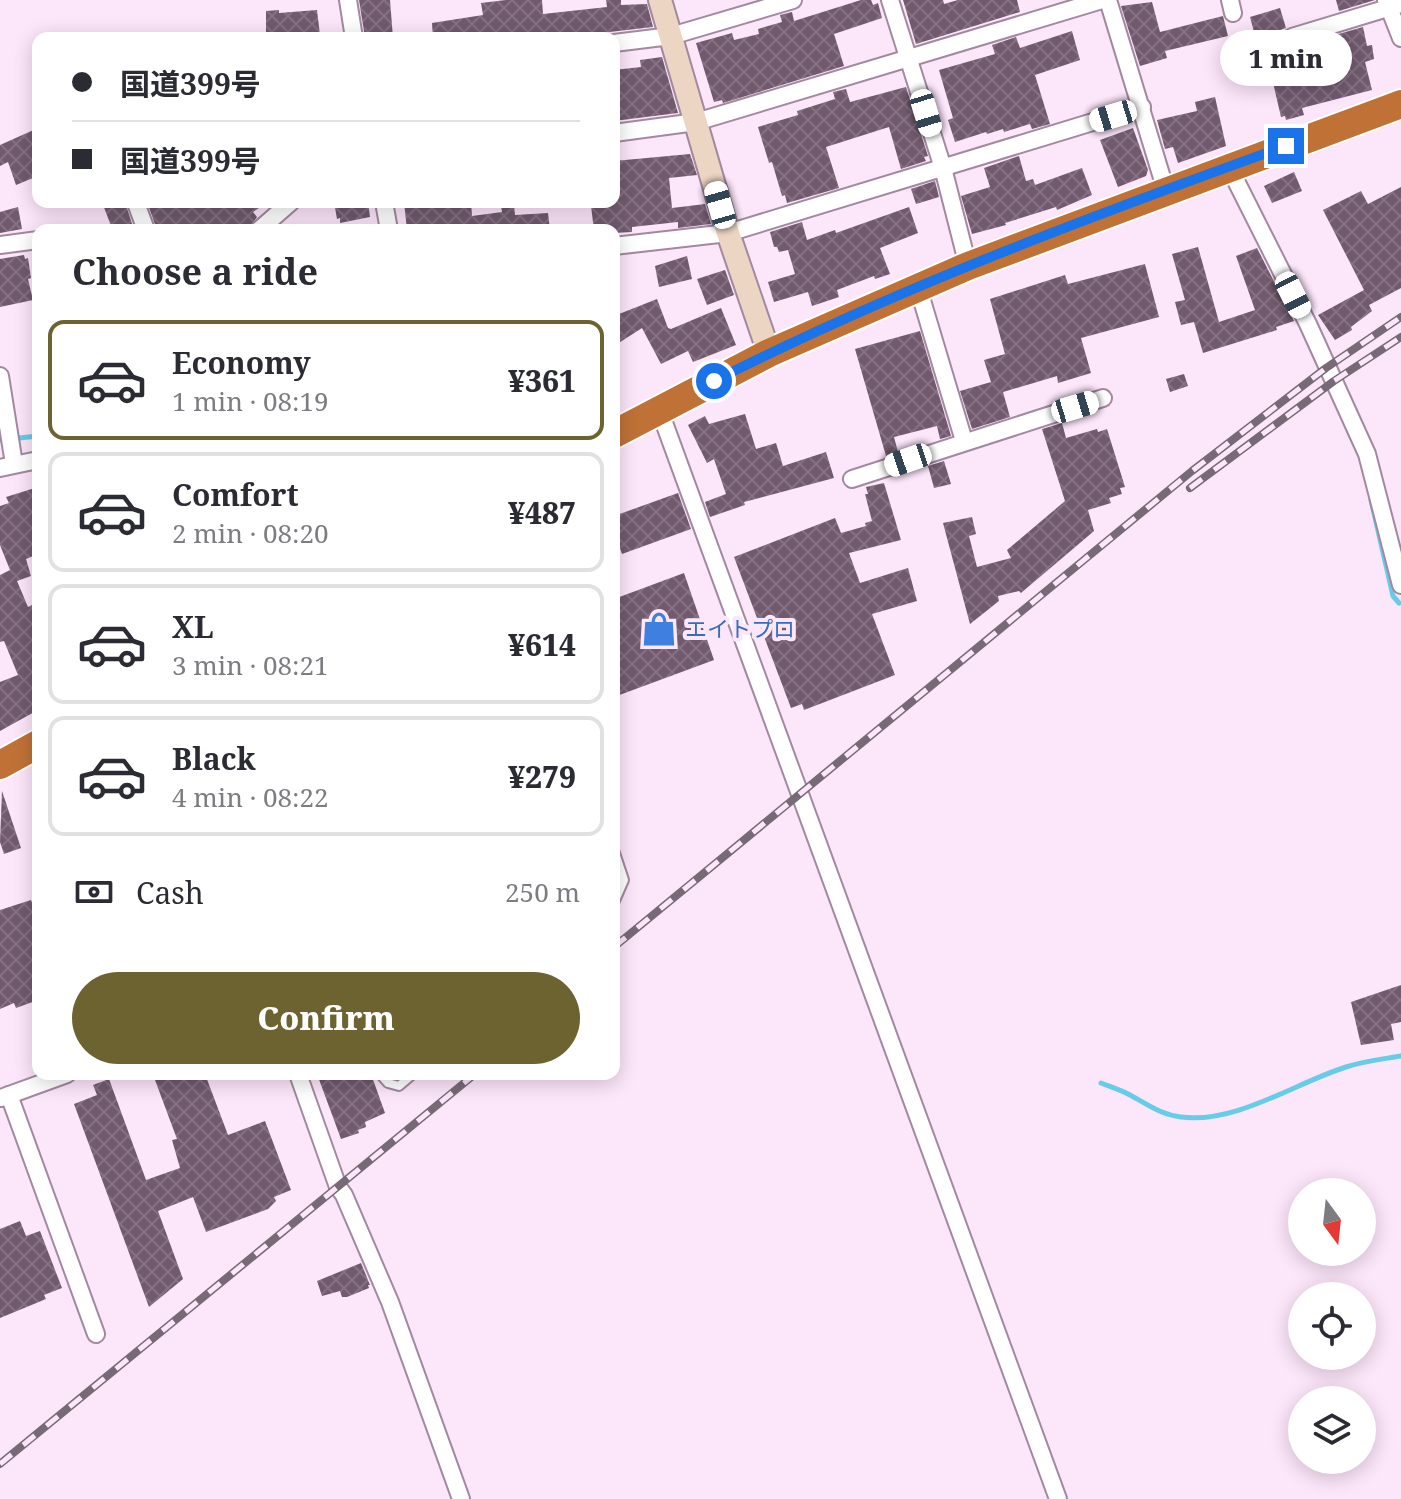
<!DOCTYPE html>
<html lang="en">
<head>
<meta charset="utf-8">
<style>
  body { margin:0; font-family:"Noto Serif","Noto Sans JP",serif; background:#f2f2f3; color:#2b2b33; height:100vh; display:flex; flex-direction:column; font-size:30px; white-space:nowrap }
  * { box-sizing:border-box; margin:0 }
  p { font-size:26px; color:#7c7c81 }
  .icon { flex:none; width:44px; height:44px; fill:none; stroke:currentColor; stroke-width:2; stroke-linecap:round; stroke-linejoin:round }
  .map { position:relative; flex:1; overflow:hidden }
  .side { position:absolute; left:32px; top:224px; width:588px; height:856px; display:flex; flex-direction:column; background:#fff; border-radius:16px; box-shadow:0 4px 20px #0003 }
  .side>* { flex:none }
  .hud { position:absolute; left:32px; top:32px; width:588px; height:176px; border-radius:16px; box-shadow:0 4px 20px #0003; display:grid; align-content:center; height:176px; padding:0 40px; background:#fff }
  .needle { width:52px; rotate:165deg }
  .controls { position:absolute; left:1288px; top:1178px; display:grid; gap:16px }
  .controls a { display:grid; place-items:center; width:88px; height:88px; border-radius:50%; background:#fff; box-shadow:0 4px 20px #0003; font-size:40px }
  .end { position:absolute; width:36px; height:36px; margin:-18px; border:10px solid #1a73e8; background:#fff; box-shadow:0 0 0 4px #fff }
  .from { border-radius:50% }
  .bubble { position:absolute; height:56px; border-radius:28px; background:#fff; box-shadow:0 4px 20px #0003; font-size:26px; font-weight:800; line-height:56px; text-align:center }
  .car { position:absolute; width:24px; height:48px; margin:-24px -12px; border-radius:10px; box-shadow:0 0 6px 2px #0007; background:linear-gradient(#fff 24%,#345 0 40%,#fff 0 76%,#345 0 86%,#fff 0) }
  .hud b { display:flex; align-items:center; gap:28px; height:76px; font-size:30px }
  .hud b+b { border-top:2px solid #e1e1e2 }
  .hud i { width:20px; height:20px; background:#2b2b33 }
  ul { padding:0; list-style:none }
  li { display:flex; align-items:center; gap:24px; height:120px; margin:0 16px 12px; padding:0 24px; border:4px solid #e1e1e2; border-radius:16px }
  li div { flex:1 }
  li b { display:block; font-size:30px }
  li em { font-style:normal; font-weight:800 }
  li.active { border-color:#6d6330 }
  li>.icon { width:72px; height:72px; stroke-width:1.5 }
  h2 { padding:0 40px; font-size:36px; line-height:96px }
  .pay { display:flex; align-items:center; gap:20px; height:88px; padding:0 40px; font-size:30px }
  .pay p { margin-inline-start:auto }
  .action { display:flex; gap:16px; margin-top:auto; padding:16px 40px }
  .action a { flex:1; height:92px; border-radius:48px; background:#6d6330; color:#fff; font-size:32px; font-weight:800; line-height:92px; text-align:center }
  .map>svg:first-child { display:block }
</style>
</head>
<body>
<div class="map">
<svg width="1401" height="1499" viewBox="0 0 1401 1499">
  <defs>
    <pattern id="building-cross-hatch" width="8" height="8" patternUnits="userSpaceOnUse" patternTransform="scale(2)"><rect width="8" height="8" fill="#71596e"/><path d="M0 0l8 8M0 8l8-8" fill="none" stroke="#847182"/></pattern>
  </defs>
  <rect width="100%" height="100%" fill="#fce6fa"/>
  <g fill="none" stroke-linecap="round" stroke-linejoin="round">
    <g stroke="#67cce8" stroke-width="5">
      <path d="M0 440 38 436"/>
      <path d="M1371 500 1393 596 1399 603"/>
      <path d="M1101 1083C1111 1087 1121 1090 1130 1095 1147 1104 1161 1115 1181 1117 1236 1124 1295 1083 1346 1067 1364 1061 1383 1059 1401 1056"/>
    </g>
  </g>
  <g fill="url(#building-cross-hatch)">
    <path d="M359 0H390L393 38H365Z"/>
    <path d="M506 0H542L543 14 607 7 606 0H621V5L647 4 653 27 557 38H522L521 32 480 36V38H433L432 23 483 15 481 3Z"/>
    <path d="M861 0H871L873 5 878 3 882 18 834 34 844 66 723 103 722 100 714 102 696 43 732 33 734 40 759 34 758 29 782 22 780 15 792 12 794 21Z"/>
    <path d="M903 0H943L944 4 958 0H1017L1020 12 916 44Z"/>
    <path d="M1336 0H1375L1339 11Z"/>
    <path d="M1152 2 1160 32 1223 16 1228 36 1165 51 1167 58 1140 66 1121 6Z"/>
    <path d="M1280 8 1286 28 1256 39 1250 17Z"/>
    <path d="M279 10V13L317 10 320 35 290 38H276V34L266 35V11Z"/>
    <path d="M1363 27 1367 46 1372 45 1374 59 1365 62 1372 90 1302 108 1304 115 1286 120 1285 116 1281 117 1271 74 1295 67 1290 48Z"/>
    <path d="M1072 31 1080 60 1035 75 1050 124 1032 129 1030 124 1004 132 1003 129 987 134 986 132 955 142 948 120 953 118 939 70 995 54 992 45 1016 37 1020 48Z"/>
    <path d="M662 57 678 113 614 121V70L641 67 640 60Z"/>
    <path d="M906 87 928 156 924 157 926 161 901 169 889 127 826 147 839 188 787 203 785 195 782 196 772 162 769 163 758 127 798 115 797 111 835 99 833 92 846 89 850 102Z"/>
    <path d="M1215 97 1226 146 1178 163 1173 147 1165 149 1157 120 1197 111 1195 102Z"/>
    <path d="M38 128V176L16 185 8 162 0 166V145Z"/>
    <path d="M1133 128 1148 170 1146 176 1118 187 1100 140Z"/>
    <path d="M690 154 697 175 669 178 672 208 705 204 711 224 678 228V222L632 227V232L614 233V230H594L591 206 614 204V161Z"/>
    <path d="M1019 156 1026 181 1033 179 1035 185 1082 168 1092 195 1057 210 1056 207 1005 223 1006 225 972 234 961 196 990 187 984 168Z"/>
    <path d="M1294 172 1302 191 1272 203 1264 186Z"/>
    <path d="M935 181 939 197 916 204 911 189Z"/>
    <path d="M1401 187V288L1369 305 1372 311 1351 327 1352 330 1335 340 1318 315 1364 290 1323 210 1361 191 1368 204Z"/>
    <path d="M102 202H125L134 230H118L116 225 111 226Z"/>
    <path d="M147 202H268L253 212 257 217 248 230H157Z"/>
    <path d="M334 202H368L370 217 340 223V218L337 219Z"/>
    <path d="M404 202H471L472 216 502 212 501 206 514 204 515 215 548 213 550 230H407Z"/>
    <path d="M18 207 22 229 0 233V212Z"/>
    <path d="M909 207 918 233 880 248 890 274 875 279 874 276 837 290 839 297 812 306 808 292 774 302 768 282 795 274 788 250 779 252 777 247H774L770 232 802 222 807 240 835 230 836 233Z"/>
    <path d="M1198 247 1219 322 1255 310 1236 256 1257 248 1294 321 1276 327 1277 330 1203 353 1194 322 1181 325 1175 302 1185 300 1172 254Z"/>
    <path d="M24 255 25 259 28 258 31 278 28 279 33 300 0 307V259Z"/>
    <path d="M687 256 692 279 659 287 655 266Z"/>
    <path d="M1145 264 1159 317 1081 338 1091 373 1058 383 1057 376 1003 392 1010 417 972 429 960 391 991 382 984 360 1005 354 990 299 1065 275 1068 284Z"/>
    <path d="M725 270 734 295 707 305 697 279Z"/>
    <path d="M657 299 668 328 671 329 721 308 736 345 693 362 688 351 661 364 642 328 614 346V316Z"/>
    <path d="M920 331 951 436 940 439 937 426 894 437 898 452 886 456 855 349Z"/>
    <path d="M1184 374 1188 386 1170 392 1166 379Z"/>
    <path d="M745 414 756 449 776 443 783 466 826 452 834 478 744 502 745 505 710 517 705 502 726 494 714 459 707 463 688 425 705 416 709 424Z"/>
    <path d="M1062 423 1066 438 1097 429 1098 432 1107 429 1125 487 1120 488 1122 494 1109 498 1111 503 1088 510 1094 531 1021 593 1019 591 998 596 999 601 970 624 943 523 972 517 976 534 969 536 977 567 1011 558 1007 550 1065 501 1042 429Z"/>
    <path d="M944 461 951 484 934 488 928 466Z"/>
    <path d="M884 483 901 540 849 553 860 583 908 568 917 601 872 614 895 675 804 710 802 704 791 708 734 557 835 518 841 533 866 526 865 523 872 521 865 494H868L866 487Z"/>
    <path d="M38 487V554L26 559 31 576 17 581 28 607 38 602V710L0 731V682L18 675 4 641 0 642V575L10 570 0 545V506L9 503 6 497Z"/>
    <path d="M678 493 691 529 622 554 614 532V516Z"/>
    <path d="M684 573 714 660 614 697V599Z"/>
    <path d="M2 791 21 848 4 854 0 842Z"/>
    <path d="M31 900 38 920V1000L16 1008 14 1003 0 1009V910Z"/>
    <path d="M1401 985V1022L1391 1024 1394 1040 1361 1045 1351 1002Z"/>
    <path d="M172 1074H205L228 1135 265 1121 291 1190 274 1197 276 1201 268 1209 206 1232 193 1197 158 1211 183 1279 149 1307 74 1104 97 1095 93 1085 109 1079 146 1180 180 1168 172 1140 177 1139 155 1080Z"/>
    <path d="M317 1074H371L385 1113 365 1122 366 1127 358 1130 359 1133 341 1139Z"/>
    <path d="M20 1221 26 1236 40 1231 62 1288 44 1295 46 1299 0 1318V1229Z"/>
    <path d="M361 1263 370 1285H368L369 1288 347 1297H342L340 1291 322 1296 317 1281Z"/>
  </g>
  <g fill="none" stroke-linecap="round" stroke-linejoin="round">
    <g stroke="#a2899f" stroke-width="12">
      <g id="lane">
        <path d="M614 850 624 880 614 903"/>
        <path d="M380 1074 388 1083 399 1086 413 1074"/>
      </g>
    </g>
    <g stroke="#a2899f" stroke-width="20">
      <g id="street">
        <path d="M348 0 354 38"/>
        <path d="M890 0 943 168 968 266"/>
        <path d="M1108 0 1166 191"/>
        <path d="M1230 0 1233 13"/>
        <path d="M1386 0 1401 38"/>
        <path d="M1292 37 1401 4"/>
        <path d="M614 43 671 36 793 0"/>
        <path d="M614 133 696 122 1102 0"/>
        <path d="M1229 167 1308 324 1367 454 1401 585"/>
        <path d="M384 202 389 230"/>
        <path d="M136 203 146 230"/>
        <path d="M259 230 291 202"/>
        <path d="M0 245 38 240"/>
        <path d="M614 246 728 233 1142 107"/>
        <path d="M918 287 964 441"/>
        <path d="M0 376 14 464"/>
        <path d="M659 409 1058 1499"/>
        <path d="M0 468 38 460"/>
        <path d="M852 479 1103 398"/>
        <path d="M298 1074 338 1187 344 1195 390 1302 461 1499"/>
        <path d="M9 1095 96 1334"/>
        <path d="M1 1098 67 1074"/>
      </g>
    </g>
    <g stroke="#a2899f" stroke-width="26">
      <path id="secondary" d="M660 0 728 233 769 353"/>
    </g>
    <g stroke="#fff" stroke-width="32">
      <g id="highway">
        <path d="M614 434 769 353 968 266 1401 104"/>
        <path d="M0 765 38 744"/>
      </g>
    </g>
    <use href="#lane" stroke="#fff" stroke-width="8"/>
    <use href="#street" stroke="#fff" stroke-width="16"/>
    <use href="#secondary" stroke="#ecd5c3" stroke-width="22"/>
    <use href="#highway" stroke="#c07236" stroke-width="28"/>
    <g stroke="#786976" stroke-width="8">
      <g id="rail">
        <path d="M1190 488 1334 381 1401 337"/>
        <path d="M614 947 1192 471 1326 368 1401 317"/>
        <path d="M0 1464 475 1074"/>
      </g>
    </g>
    <use href="#rail" stroke="#fce6fa" stroke-width="5" stroke-dasharray="15" stroke-linecap="butt"/>
  </g>
  <g fill="none" stroke-linecap="round" stroke-linejoin="round">
    <path stroke="#1a73e8" stroke-width="10" d="M714 381C897 288 1092 216 1286 146"/>
  </g>
  <defs>
    <g id="shop-bare" transform="scale(2.76)"><path d="M-5-2.5h2.3a2.7 3.5 0 0 1 5.4 0H5L5.5 6h-11ZM-1.5-2.5h3a1.5 2.3 0 0 0-3 0Z" fill="#3f7fe0" stroke="#fce6fa" stroke-width="2.5" paint-order="stroke"/></g>
  </defs>
  <g fill-rule="evenodd">
    <use href="#shop-bare" x="659" y="629"/>
  </g>
  <g text-anchor="middle" stroke-width="8" stroke-linejoin="round" paint-order="stroke">
    <g font-size="22" fill="#366cbe" stroke="#fce6fa" text-anchor="start">
      <text x="685" y="637">エイトプロ</text>
    </g>
  </g>
</svg>
<div class="controls">
<a><svg class="needle" viewBox="-14 -14 28 28"><path d="M0-13l5 13h-10z" fill="#e53935"/><path d="M0 13l5-13h-10z" fill="#7c7c81"/></svg></a>
<a><svg class="icon" aria-label="locate" viewBox="0 0 24 24"><circle cx="12" cy="12" r="6"/><path d="M12 2v4M12 18v4M2 12h4M18 12h4"/></svg></a>
<a><svg class="icon" aria-label="layers" viewBox="0 0 24 24"><path d="M12 4l9 5-9 5-9-5zM3 14l9 5 9-5"/></svg></a>
</div>
<i class="end from" style="left:714px;top:381px"></i>
<i class="end" style="left:1286px;top:146px"></i>
<div class="bubble" style="left:1220px;top:30px;width:132px">1 min</div>
<i class="car" style="left:926px;top:113px;rotate:163deg"></i>
<i class="car" style="left:1113px;top:116px;rotate:253deg"></i>
<i class="car" style="left:720px;top:205px;rotate:344deg"></i>
<i class="car" style="left:1293px;top:295px;rotate:153deg"></i>
<i class="car" style="left:1075px;top:407px;rotate:73deg"></i>
<i class="car" style="left:908px;top:460px;rotate:251deg"></i>
<div class="hud">
<b><i class="from"></i>国道399号</b>
<b><i></i>国道399号</b>
</div>
<section class="side">
<h2>Choose a ride</h2>
<ul>
<li class="active"><svg class="icon" aria-label="car" viewBox="0 0 24 24"><path d="M5 17H2v-5l4-1 3-4h7l3 4 3 1v5h-3M9 17h6M6 11h13"/><circle cx="7" cy="17" r="2"/><circle cx="17" cy="17" r="2"/></svg><div><b>Economy</b><p>1 min · 08:19</p></div><em>¥361</em></li>
<li><svg class="icon" aria-label="car" viewBox="0 0 24 24"><path d="M5 17H2v-5l4-1 3-4h7l3 4 3 1v5h-3M9 17h6M6 11h13"/><circle cx="7" cy="17" r="2"/><circle cx="17" cy="17" r="2"/></svg><div><b>Comfort</b><p>2 min · 08:20</p></div><em>¥487</em></li>
<li><svg class="icon" aria-label="car" viewBox="0 0 24 24"><path d="M5 17H2v-5l4-1 3-4h7l3 4 3 1v5h-3M9 17h6M6 11h13"/><circle cx="7" cy="17" r="2"/><circle cx="17" cy="17" r="2"/></svg><div><b>XL</b><p>3 min · 08:21</p></div><em>¥614</em></li>
<li><svg class="icon" aria-label="car" viewBox="0 0 24 24"><path d="M5 17H2v-5l4-1 3-4h7l3 4 3 1v5h-3M9 17h6M6 11h13"/><circle cx="7" cy="17" r="2"/><circle cx="17" cy="17" r="2"/></svg><div><b>Black</b><p>4 min · 08:22</p></div><em>¥279</em></li>
</ul>
<div class="pay"><svg class="icon" aria-label="cash" viewBox="0 0 24 24"><path d="M3 7h18v10H3z"/><circle cx="12" cy="12" r="2"/></svg>Cash<p>250 m</p></div>
<div class="action"><a>Confirm</a></div>
</section>
</div>
</body>
</html>
